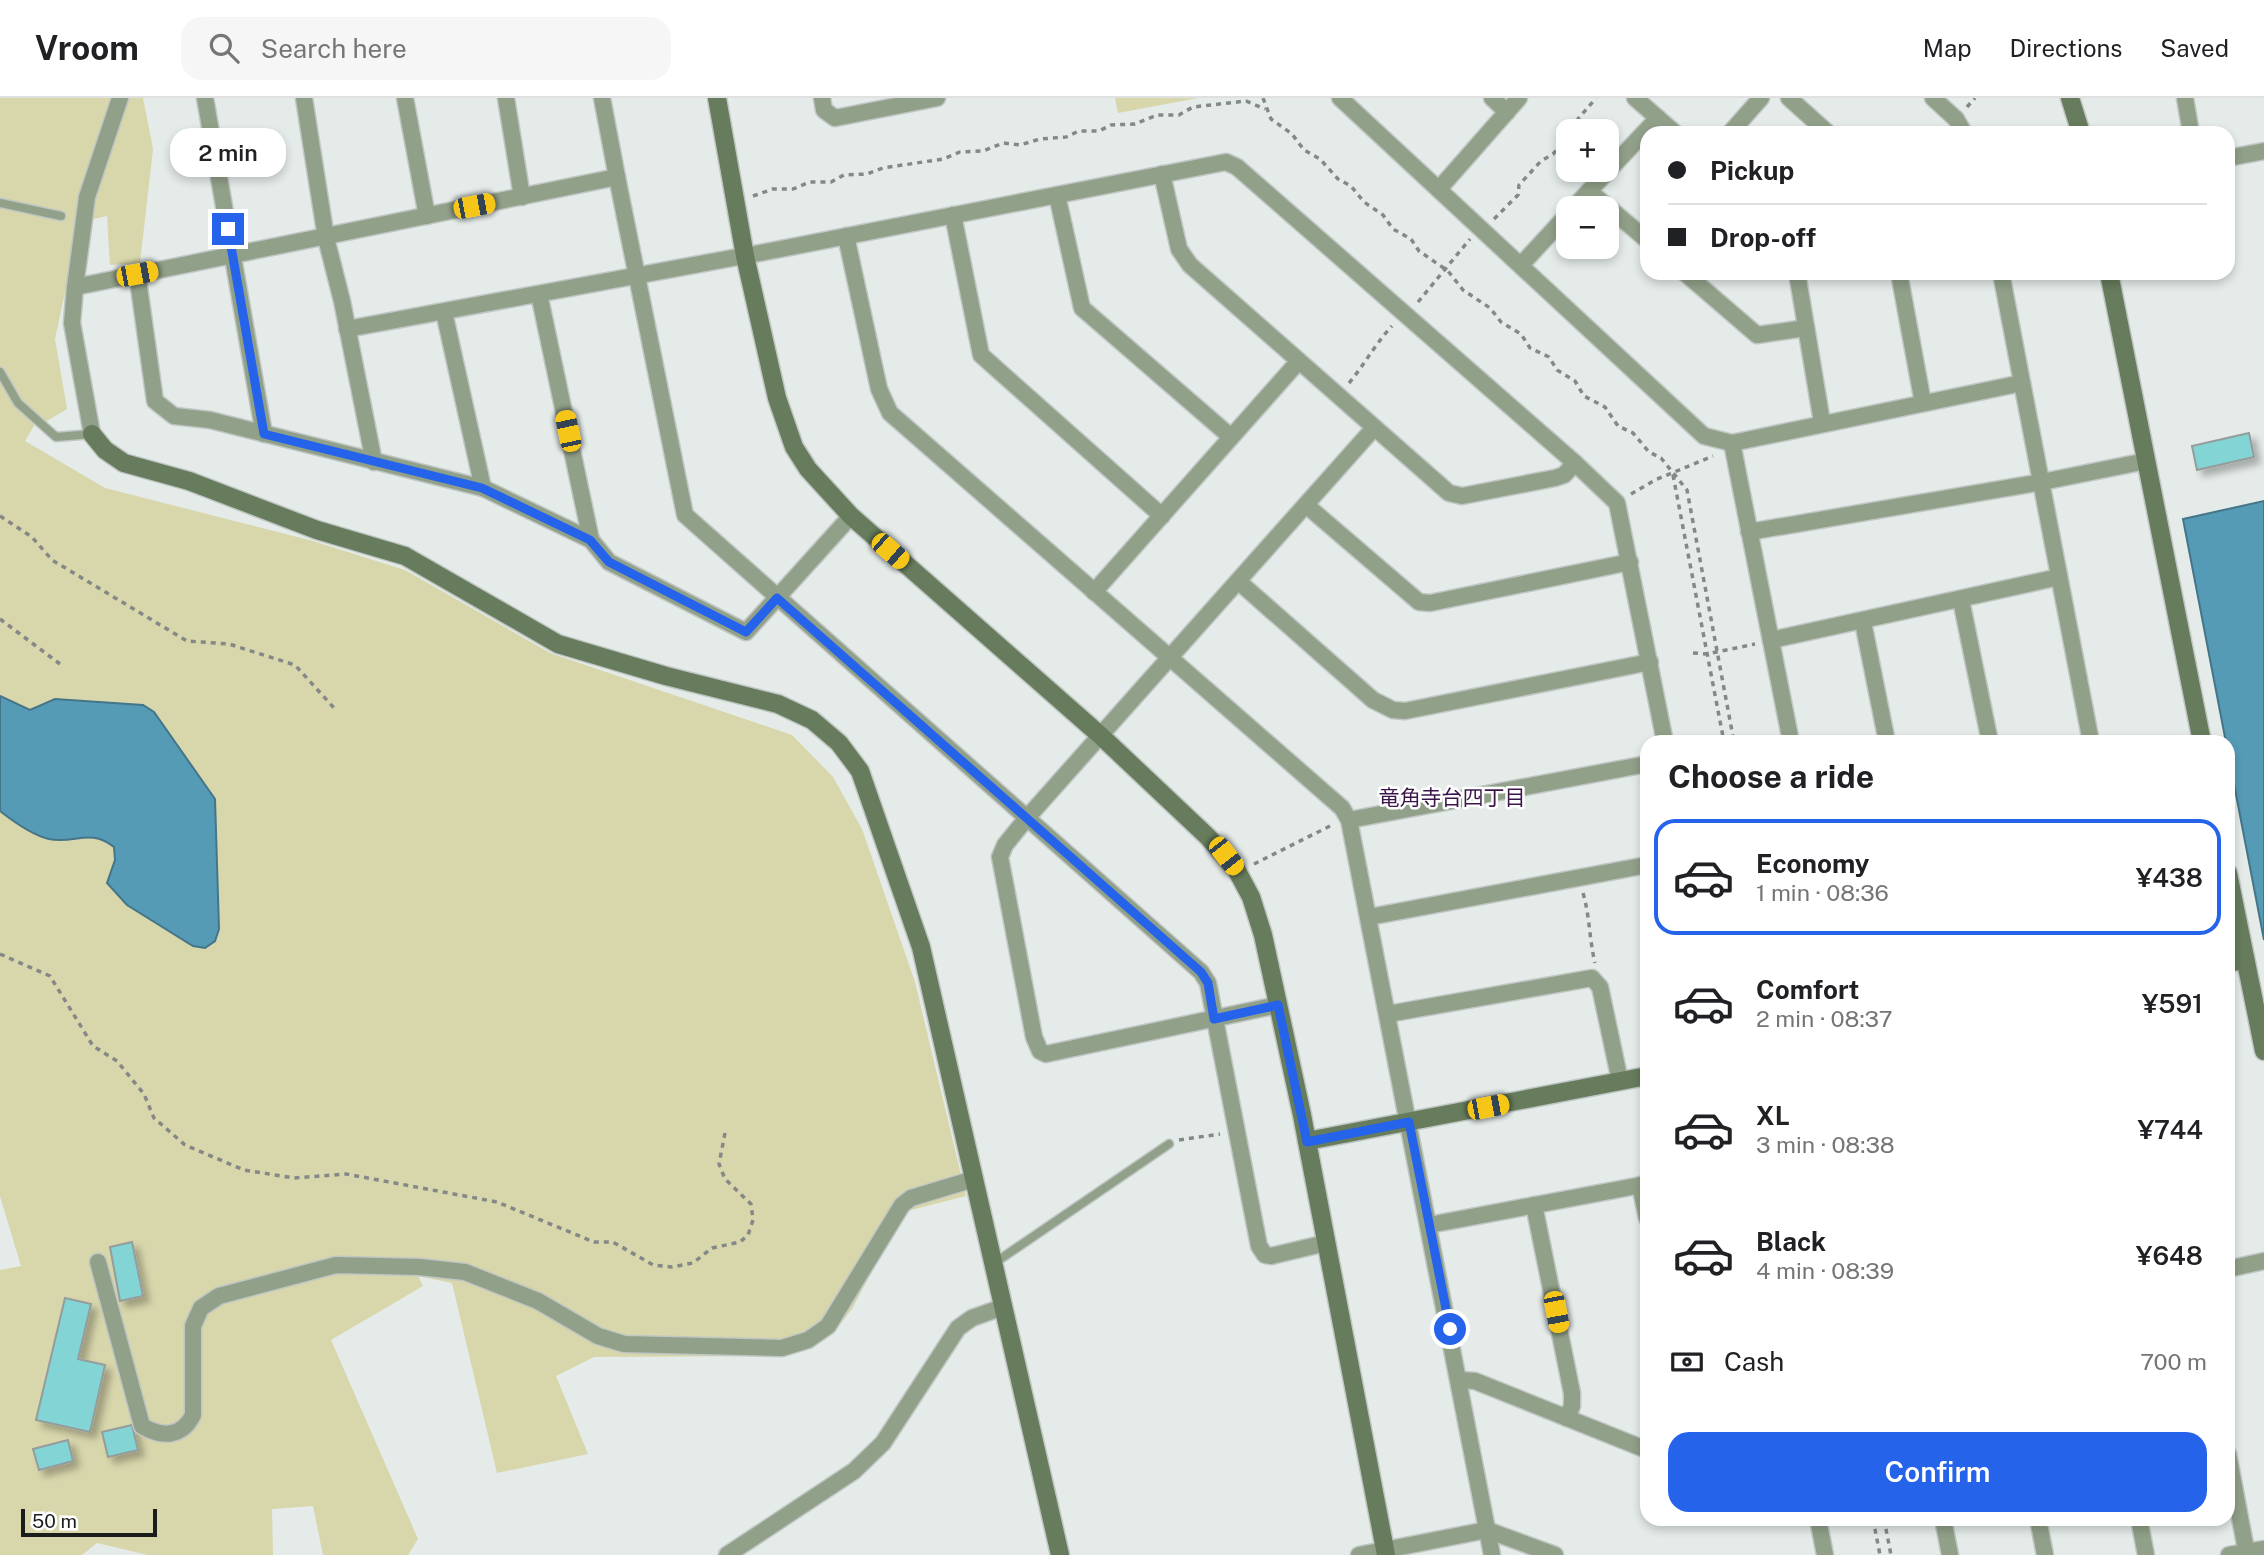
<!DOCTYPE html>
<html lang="en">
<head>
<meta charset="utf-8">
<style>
  body { margin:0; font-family:"Public Sans","Noto Sans JP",sans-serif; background:#f6f6f6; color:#202124; height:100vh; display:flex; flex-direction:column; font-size:26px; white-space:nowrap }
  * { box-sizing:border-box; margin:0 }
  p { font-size:23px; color:#757577 }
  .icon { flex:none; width:38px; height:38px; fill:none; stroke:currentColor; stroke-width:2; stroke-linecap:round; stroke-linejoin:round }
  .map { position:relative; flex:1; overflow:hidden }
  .panel { position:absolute; left:1640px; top:637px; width:595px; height:791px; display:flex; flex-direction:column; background:#fff; border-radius:21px; box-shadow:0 4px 10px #0003 }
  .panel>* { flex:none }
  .banner { position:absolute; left:1640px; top:28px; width:595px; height:154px; border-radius:21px; box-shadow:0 4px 10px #0003; display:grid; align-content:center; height:154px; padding:0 28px; background:#fff }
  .tools { position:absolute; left:1556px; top:21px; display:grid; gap:14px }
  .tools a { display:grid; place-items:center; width:63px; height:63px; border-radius:14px; background:#fff; box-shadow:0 4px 10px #0003; font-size:35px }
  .scale { position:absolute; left:21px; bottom:18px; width:136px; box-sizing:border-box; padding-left:7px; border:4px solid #1a1d1c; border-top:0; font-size:19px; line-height:24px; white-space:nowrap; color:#1a1d1c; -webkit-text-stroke:5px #fff; paint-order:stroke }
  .end { position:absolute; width:32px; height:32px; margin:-16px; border:9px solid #2563eb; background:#fff; box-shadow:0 0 0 4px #fff }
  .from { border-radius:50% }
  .bubble { position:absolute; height:49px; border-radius:21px; background:#fff; box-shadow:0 4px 10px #0003; font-size:23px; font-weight:600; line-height:49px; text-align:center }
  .car { position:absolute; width:21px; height:42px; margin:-21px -10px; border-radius:9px; box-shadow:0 0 5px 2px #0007; background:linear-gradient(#f5c518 24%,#345 0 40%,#f5c518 0 76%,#345 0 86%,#f5c518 0) }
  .banner b { display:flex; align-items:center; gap:24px; height:66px; font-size:26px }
  .banner b+b { border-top:2px solid #e0e0e0 }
  .banner i { width:18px; height:18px; background:#202124 }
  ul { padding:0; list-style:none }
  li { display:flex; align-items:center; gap:21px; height:116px; margin:0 14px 10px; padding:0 14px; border:4px solid transparent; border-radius:21px }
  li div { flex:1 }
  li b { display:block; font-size:26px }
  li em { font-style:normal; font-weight:600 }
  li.on { border-color:#2563eb }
  li>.icon { width:63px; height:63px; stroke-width:1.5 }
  h2 { padding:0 28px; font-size:32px; line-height:84px }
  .pay { display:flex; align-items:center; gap:18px; height:77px; padding:0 28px; font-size:26px }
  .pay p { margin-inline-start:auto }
  .primary-button { display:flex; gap:14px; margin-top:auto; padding:14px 28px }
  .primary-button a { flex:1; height:80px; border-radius:21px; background:#2563eb; color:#fff; font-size:28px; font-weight:600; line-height:80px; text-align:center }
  header { display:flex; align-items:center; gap:42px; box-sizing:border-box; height:98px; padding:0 35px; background:#fff; border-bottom:2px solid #e0e0e0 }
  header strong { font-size:33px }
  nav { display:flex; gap:38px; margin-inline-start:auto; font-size:24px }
  .search { width:490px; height:63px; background:#f6f6f6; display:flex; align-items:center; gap:18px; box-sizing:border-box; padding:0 24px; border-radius:21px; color:#757577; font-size:26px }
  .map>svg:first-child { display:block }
</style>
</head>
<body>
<header>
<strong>Vroom</strong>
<div class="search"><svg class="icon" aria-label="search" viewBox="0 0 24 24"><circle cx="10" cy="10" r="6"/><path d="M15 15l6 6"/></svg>Search here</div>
<nav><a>Map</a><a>Directions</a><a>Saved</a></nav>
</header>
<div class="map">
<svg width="2264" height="1457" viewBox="0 0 2264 1457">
  <defs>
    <filter id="shadow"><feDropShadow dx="6" dy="6" stdDeviation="3.5" flood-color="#0004"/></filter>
  </defs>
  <rect width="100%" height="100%" fill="#e4ebe8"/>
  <g fill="#d8d6ab">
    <path d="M0 0H143L153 51 140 165 110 167 107 118 80 124 55 241 67 311 47 323 38 321 25 343 105 390 313 443 405 472 550 555 792 637 833 679 862 731 915 884 966 1098 903 1114 852 1211 834 1234 805 1253 771 1258 594 1259 556 1278 588 1356 497 1375 452 1185 418 1178 423 1188 331 1242 418 1441 408 1457H323L313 1408 272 1411 273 1457H148L97 1445 82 1457H0V1172L21 1168 0 1098Z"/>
    <path d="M1115 0H1198L1118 15Z"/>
  </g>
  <g fill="#569bb6" stroke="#447588" stroke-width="2">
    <path d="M2264 403V842L2183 421Z"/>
    <path d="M0 598 30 612 55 601 143 607 154 614 215 701 219 831 215 843 205 850 193 848 127 807 107 785 115 762 114 749C90 730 75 746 49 741 32 737 14 724 0 713Z"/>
  </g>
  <g fill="#83d5d5" stroke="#949c9c" stroke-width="2" filter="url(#shadow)">
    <path d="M2249 335 2254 359 2197 372 2192 348Z"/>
    <path d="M132 1144 143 1198 120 1203 110 1149Z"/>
    <path d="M65 1200 91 1206 78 1261 105 1267 90 1334 36 1322Z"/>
    <path d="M132 1327 138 1352 108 1359 102 1334Z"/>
    <path d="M68 1342 73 1363 39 1372 33 1351Z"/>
  </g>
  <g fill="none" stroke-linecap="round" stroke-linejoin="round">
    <g stroke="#c0c6c3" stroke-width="11">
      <g id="lane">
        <path d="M0 105 61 118"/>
        <path d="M0 274 18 305 56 339 92 336"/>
        <path d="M993 1166 1169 1046"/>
      </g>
    </g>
    <g stroke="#c0c6c3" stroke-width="19">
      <g id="street">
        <path d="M205 0 264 336"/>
        <path d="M304 0 326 140 342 203 374 364"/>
        <path d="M405 0 427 118"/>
        <path d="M506 0 522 99"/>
        <path d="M602 0 617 79"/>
        <path d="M822 0 824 12 835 20 937 0"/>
        <path d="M1340 0 1704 338 1732 345 2022 285"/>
        <path d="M1492 0 1507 14"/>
        <path d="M1635 0 1675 35"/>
        <path d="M1789 0 1828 35"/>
        <path d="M1933 0 1956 21 1964 35"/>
        <path d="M2185 0 2191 35"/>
        <path d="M1730 35 1761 0"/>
        <path d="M2228 60 2264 53"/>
        <path d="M1162 76 1179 151 1190 167 1449 395 1462 398 1555 380 1564 377 1575 365"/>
        <path d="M1439 91 1519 0"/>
        <path d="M1589 93 1647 142"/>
        <path d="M1057 97 1082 210 1231 339"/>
        <path d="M1573 110 1658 20"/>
        <path d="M953 117 981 257 1162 418"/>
        <path d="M846 138 879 291 890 315 1342 710 1349 722 1492 1457"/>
        <path d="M1521 167 1568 116"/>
        <path d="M137 175 155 303 174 318 210 322 483 390 591 442 609 464 746 534 851 418"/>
        <path d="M1685 175 1757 237 1806 230"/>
        <path d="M1797 175 1822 324"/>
        <path d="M1899 175 1923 305"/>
        <path d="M2001 175 2091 644"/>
        <path d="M75 189 617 79 685 417 1201 874 1208 885 1259 1148 1265 1157 1271 1158 1326 1145"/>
        <path d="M539 196 591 442"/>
        <path d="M444 214 483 390"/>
        <path d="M347 231 765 154 1226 64 1237 69 1575 365 1617 405 1665 644"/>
        <path d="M92 336 72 225 75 189 87 99 120 0"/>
        <path d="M1732 345 1791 644"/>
        <path d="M1306 407 1419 504 1430 505 1630 464"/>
        <path d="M1749 434 2042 384 2146 363"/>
        <path d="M1238 483 1373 602 1393 612 1405 613 1650 564"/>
        <path d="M1094 494 1298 264"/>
        <path d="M1961 502 1990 644"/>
        <path d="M1863 524 1887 644"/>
        <path d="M1771 542 2059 479"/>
        <path d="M1349 722 1647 666"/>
        <path d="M1369 819 1647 767"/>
        <path d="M1278 907 1046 956 1040 953 1034 939 1000 759 1005 747 1026 721 1374 330"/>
        <path d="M1388 916 1592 880 1600 889 1620 983"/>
        <path d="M1640 1087 1647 1120"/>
        <path d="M1534 1107 1572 1295V1308L1567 1320"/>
        <path d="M1429 1127 1647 1086"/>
        <path d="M98 1164 142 1328C163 1340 182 1339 193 1317V1228L201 1210 219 1198 336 1167 419 1169 465 1174 538 1203 598 1238 624 1246 782 1250 808 1242 828 1228 902 1107 911 1100 974 1081"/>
        <path d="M2228 1171 2264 1163"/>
        <path d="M1461 1282 1475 1283 1647 1352"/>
        <path d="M2228 1356 2247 1457"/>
        <path d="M1818 1421 1825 1457"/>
        <path d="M1943 1421 1950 1457"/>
        <path d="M2038 1421 2045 1457"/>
        <path d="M2139 1421 2146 1457"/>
        <path d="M727 1457 854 1373 883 1345 958 1230 972 1220 1003 1209"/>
        <path d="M1359 1457 1487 1432 1555 1457"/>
        <path d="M2229 1457 2264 1451"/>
      </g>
    </g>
    <g stroke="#c0c6c3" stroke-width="21">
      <g id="secondary">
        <path d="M717 0 745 158 777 300 794 349 808 371 851 418 1101 638 1208 739 1236 771 1251 799 1263 837 1302 1017 1386 1457"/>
        <path d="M2070 0 2081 35"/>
        <path d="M2109 175 2202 644"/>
        <path d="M92 336 105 352 124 365 189 383 317 432 405 458 558 546 666 578 778 606 812 622 839 645 860 673 921 849 1060 1457"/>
        <path d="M2228 775 2264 953"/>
        <path d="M2228 865 2245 862"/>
        <path d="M1307 1043 1647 978"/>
      </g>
    </g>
    <g stroke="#848987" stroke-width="3.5" stroke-dasharray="5 5" stroke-linecap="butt">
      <path d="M1263 0 1271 21 1292 36 1304 52 1320 61 1338 81 1351 88 1364 104 1383 117 1393 131 1411 141 1419 153 1448 173 1463 192 1490 210 1501 224 1521 236 1530 250 1549 259 1557 272 1575 283 1584 298 1605 309 1618 328 1633 335 1649 354 1661 360 1687 392 1734 644"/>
      <path d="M1967 9 1975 0"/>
      <path d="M1574 33 1578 21 1596 0"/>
      <path d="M753 98 773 91H793L810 84H831L844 77 867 76 883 70 943 61 960 54 983 53 1003 45 1020 47 1040 41 1066 39 1079 33H1099L1111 27 1135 26 1157 17H1179L1193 9 1246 3 1265 11"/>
      <path d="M1494 121 1518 97 1519 87 1541 63 1553 56 1568 40"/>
      <path d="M1418 204 1470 141"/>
      <path d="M1349 285C1365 266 1375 246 1392 228"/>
      <path d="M1673 377 1724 644"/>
      <path d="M1631 396 1655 382 1713 358"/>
      <path d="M0 418 32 439 52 462 187 543 229 546 295 567 335 611"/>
      <path d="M0 521 60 566"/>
      <path d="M1693 555 1707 556 1755 546"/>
      <path d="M1254 766 1334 726"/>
      <path d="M1583 795C1590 819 1589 840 1595 865"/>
      <path d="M0 856 50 878 93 948 117 963 144 996 154 1020 185 1047 244 1072 294 1080 346 1076 497 1104 594 1144H613L653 1167 672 1169 693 1165 712 1150 740 1144 748 1137 753 1122 751 1106 725 1081 719 1066 725 1035"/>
      <path d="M1179 1042 1220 1036"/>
      <path d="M1873 1421 1880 1457"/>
      <path d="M1884 1421 1891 1457"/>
    </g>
    <use href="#lane" stroke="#91a089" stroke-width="8"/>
    <use href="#street" stroke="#91a089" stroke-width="16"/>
    <use href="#secondary" stroke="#667c5c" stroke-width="18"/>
  </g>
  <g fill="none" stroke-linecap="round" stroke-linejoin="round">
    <path stroke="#2563eb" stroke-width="9" d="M228 131 264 336 482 390 590 442 609 464 746 534 777 500 1201 874 1208 885 1214 921 1278 907 1307 1044 1409 1024 1450 1231"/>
  </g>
  <g text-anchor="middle" stroke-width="5" stroke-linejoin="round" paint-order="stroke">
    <g font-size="21" fill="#3b144a" stroke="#fff">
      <text x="1452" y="707">竜角寺台四丁目</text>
    </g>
  </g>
</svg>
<div class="tools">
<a>+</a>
<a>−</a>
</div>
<div class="scale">50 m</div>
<i class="end from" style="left:1450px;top:1231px"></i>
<i class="end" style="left:228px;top:131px"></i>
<div class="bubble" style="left:170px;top:30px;width:116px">2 min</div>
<i class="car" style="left:474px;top:108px;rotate:79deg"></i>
<i class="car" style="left:137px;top:176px;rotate:79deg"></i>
<i class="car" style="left:568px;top:333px;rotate:348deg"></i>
<i class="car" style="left:890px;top:453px;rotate:131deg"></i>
<i class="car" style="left:1226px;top:758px;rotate:142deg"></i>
<i class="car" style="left:1488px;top:1009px;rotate:79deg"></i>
<i class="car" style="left:1556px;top:1214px;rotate:169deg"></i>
<div class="banner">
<b><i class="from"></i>Pickup</b>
<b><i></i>Drop-off</b>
</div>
<section class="panel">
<h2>Choose a ride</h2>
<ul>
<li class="on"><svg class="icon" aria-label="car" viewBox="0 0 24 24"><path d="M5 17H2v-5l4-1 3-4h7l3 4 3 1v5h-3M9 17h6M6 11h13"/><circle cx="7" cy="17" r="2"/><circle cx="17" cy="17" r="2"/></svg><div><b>Economy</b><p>1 min · 08:36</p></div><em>¥438</em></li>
<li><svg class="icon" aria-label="car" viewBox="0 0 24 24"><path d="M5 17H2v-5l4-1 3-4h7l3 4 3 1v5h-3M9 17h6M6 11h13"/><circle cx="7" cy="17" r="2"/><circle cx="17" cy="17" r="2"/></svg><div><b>Comfort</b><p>2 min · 08:37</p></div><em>¥591</em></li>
<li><svg class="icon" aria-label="car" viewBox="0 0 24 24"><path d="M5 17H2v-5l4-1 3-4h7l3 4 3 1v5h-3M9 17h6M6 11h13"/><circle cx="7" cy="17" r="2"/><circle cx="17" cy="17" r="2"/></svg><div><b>XL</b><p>3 min · 08:38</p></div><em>¥744</em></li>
<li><svg class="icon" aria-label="car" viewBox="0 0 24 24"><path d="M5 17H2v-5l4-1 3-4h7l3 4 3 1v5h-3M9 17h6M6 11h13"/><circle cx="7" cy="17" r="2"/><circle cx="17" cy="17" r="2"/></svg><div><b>Black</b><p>4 min · 08:39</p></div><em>¥648</em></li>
</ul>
<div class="pay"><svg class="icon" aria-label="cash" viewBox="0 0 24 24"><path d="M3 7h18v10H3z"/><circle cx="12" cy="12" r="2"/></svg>Cash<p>700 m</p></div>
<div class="primary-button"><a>Confirm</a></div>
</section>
</div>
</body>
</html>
